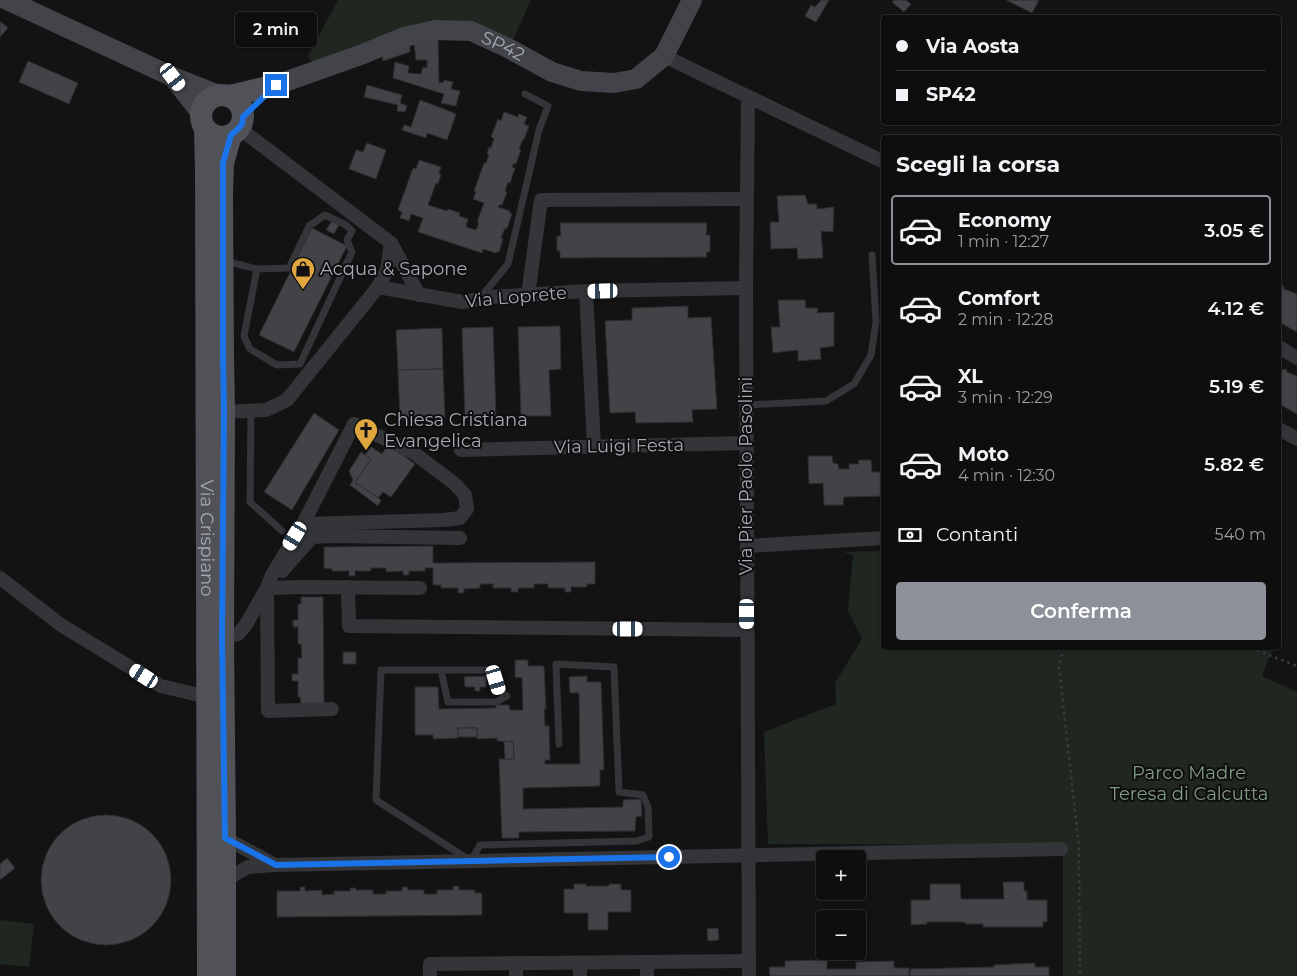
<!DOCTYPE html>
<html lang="it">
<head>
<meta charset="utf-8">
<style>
  body { margin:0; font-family:Montserrat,sans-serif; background:#1c1c1d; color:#f1f3f6; height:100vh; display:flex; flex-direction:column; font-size:19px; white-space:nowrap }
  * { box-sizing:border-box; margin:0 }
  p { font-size:16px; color:#9b9c9e }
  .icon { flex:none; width:28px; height:28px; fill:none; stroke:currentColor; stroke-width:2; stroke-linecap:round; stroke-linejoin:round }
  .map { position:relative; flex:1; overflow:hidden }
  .details { position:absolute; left:881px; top:135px; width:400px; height:515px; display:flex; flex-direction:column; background:#0e0e0f; border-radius:5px; box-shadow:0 1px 4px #0004,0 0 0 1px #2e2e2f }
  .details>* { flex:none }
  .guide { position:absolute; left:881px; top:15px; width:400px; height:110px; border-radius:5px; box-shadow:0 1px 4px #0004,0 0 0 1px #2e2e2f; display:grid; align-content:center; height:110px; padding:0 15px; background:#0e0e0f }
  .tools { position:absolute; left:816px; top:850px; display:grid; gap:10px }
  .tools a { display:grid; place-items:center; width:50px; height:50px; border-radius:5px; background:#0e0e0f; box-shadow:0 1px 4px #0004,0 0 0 1px #2e2e2f; font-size:25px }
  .end { position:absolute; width:22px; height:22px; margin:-11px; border:6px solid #1a73e8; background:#fff; box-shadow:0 0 0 2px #fff }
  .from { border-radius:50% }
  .bubble { position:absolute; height:35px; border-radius:5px; background:#0e0e0f; box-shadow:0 1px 4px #0004,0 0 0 1px #2e2e2f; font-size:16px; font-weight:600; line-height:35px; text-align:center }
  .car { position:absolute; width:15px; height:30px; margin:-15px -8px; border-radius:6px; box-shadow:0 0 4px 1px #0007; background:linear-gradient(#fff 24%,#345 0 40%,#fff 0 76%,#345 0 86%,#fff 0) }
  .guide b { display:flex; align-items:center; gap:18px; height:48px; font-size:19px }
  .guide b+b { border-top:1px solid #2e2e2f }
  .guide i { width:12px; height:12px; background:#f1f3f6 }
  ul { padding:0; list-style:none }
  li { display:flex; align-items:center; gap:15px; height:70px; margin:0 10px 8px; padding:0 5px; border:2px solid transparent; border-radius:5px }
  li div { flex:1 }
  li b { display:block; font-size:19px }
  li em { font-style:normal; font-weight:600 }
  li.selected { border-color:#8c9099 }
  li>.icon { width:45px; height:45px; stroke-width:1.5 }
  h2 { padding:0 15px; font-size:22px; line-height:60px }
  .pay { display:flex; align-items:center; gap:12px; height:55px; padding:0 15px; font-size:19px }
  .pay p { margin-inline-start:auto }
  .action { display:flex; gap:10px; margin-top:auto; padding:10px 15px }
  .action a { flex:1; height:58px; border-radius:5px; background:#8c9099; color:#fff; font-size:20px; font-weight:600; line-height:58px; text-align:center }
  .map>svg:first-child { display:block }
</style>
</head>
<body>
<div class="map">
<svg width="1297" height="976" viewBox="0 0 1297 976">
  <rect width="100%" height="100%" fill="#131314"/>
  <g fill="#202720">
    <path d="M338 0H531L513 40 444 19 312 63 308 56Z"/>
    <path d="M884 551V648H1273L1262 676 1297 692V976H1063V845L768 844 764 732 836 704 835 683 862 639 848 611 853 555 844 552Z"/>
    <path d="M0 920 34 924 29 967 0 964Z"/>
  </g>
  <g fill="#424347" stroke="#2d2d30">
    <path d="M821 0H829L816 22 805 16 811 5 815 7Z"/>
    <path d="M894 0H906L911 4 904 12 892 2Z"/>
    <path d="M1006 0H1039L1032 13Z"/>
    <path d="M0 21 8 28 0 37Z"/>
    <path d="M438 38 439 83 444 82V80L453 82 451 89 460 91 456 106 441 103 444 94 393 78 395 62 409 66 408 73 421 74 423 67 427 68V60H416L414 43Z"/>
    <path d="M410 44V52L383 61 382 54Z"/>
    <path d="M28 61 78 83 69 104 19 82Z"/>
    <path d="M367 85 402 95 400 103 407 106 405 112 397 111 398 105 364 97Z"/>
    <path d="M420 100 454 113V114H456L447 140 427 133 426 138 402 130 404 125 411 127Z"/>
    <path d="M504 112 518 117 519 114 527 117 524 124 529 126 524 140 523 139 519 149 521 150 516 164 514 163 512 167 515 168 510 183 508 182 505 191 507 192 502 205H499L498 207 510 211V213L512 214 507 229 505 228 501 238 503 239 499 252H496V253L483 249 482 253 418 232 423 218 411 214 409 221 400 218 402 212 398 210 413 168 416 169 419 160 441 167 439 174 441 175 438 184 436 183 428 205 447 211 448 209 460 213 459 216 468 219 466 227 476 230 479 222H477L484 203 473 199 476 192 474 191 484 163H486L489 155 487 154 489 147 491 148 494 138 491 137 498 119 501 121Z"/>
    <path d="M367 143 386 150 376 179 349 169 356 150 363 152Z"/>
    <path d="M805 195 808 204H817V209L834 207 833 232 821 231 823 258 798 259 797 248 771 249 770 222H779L777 196Z"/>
    <path d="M332 221 339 225 334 234 326 230Z"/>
    <path d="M560 223H707L706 235H710V252H706L707 257 560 258V251H557V236H561Z"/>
    <path d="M312 228 347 246 294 352 259 335Z"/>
    <path d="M1281 285H1283L1284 289 1297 294V332L1279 322V286Z"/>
    <path d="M778 300H805L806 308H818L817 313 834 312V346L820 348 821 359 798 361V350L773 353 771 327H780Z"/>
    <path d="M688 306V318L711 317 717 409 692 410 693 422 636 423 635 412 610 413 605 321 632 320V308Z"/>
    <path d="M560 326 561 369 549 370 551 416H521L518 327Z"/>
    <path d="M493 327 496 416 465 417 462 328Z"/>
    <path d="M442 328 443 369 398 370 396 330Z"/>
    <path d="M1279 367 1282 370 1286 369 1287 372 1297 376V414L1279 404Z"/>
    <path d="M443 369 445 418 400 420 398 370Z"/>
    <path d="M314 413 339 430 292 510 264 492Z"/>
    <path d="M388 445 415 464 391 497 383 492 378 498 355 482 371 459 365 455 371 447 382 454Z"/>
    <path d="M361 452 371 459 355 482 381 500 378 506 350 485 353 480 349 471Z"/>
    <path d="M808 456H832L833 463 838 464 839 469H849V464H859L858 460H871L872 472H881V460H884V496L844 497 843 505H824L823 483 809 484Z"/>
    <path d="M433 546V563L595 562V584H587V587H571V592H565V588H548V584H534V588H518V592H511V588H493V584H480V588L464 589V593H458V588H441V585H433V568H425V571H409V575H403V571L386 572V568H371V571H355V576H349V571H332V569L324 568V547Z"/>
    <path d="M301 597H323L324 704H301L300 697H298V681H292V674H298V658H302L301 644H298V627H293V620H298V604H301Z"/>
    <rect x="343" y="652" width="13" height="12"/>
    <path d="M515 660H528V666H544L546 709H544L545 726H549L550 760H545V764H580L579 693H570L569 677 587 676V682H601L604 770H600V786L523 788V809L623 807V800L641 799 642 816 636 817 635 831 519 832V838H502L499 759H514L513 742 497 741V738L477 739V728H458V738L433 739V735H415V687H438L439 709 496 708V705H509L510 710H523L522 678 515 677Z"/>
    <path d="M486 676V687H480V691H475V687H465L464 677Z"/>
    <rect x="458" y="728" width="19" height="9"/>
    <path d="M504 741 513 742 514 759H505Z"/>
    <circle cx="106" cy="880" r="65"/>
    <path d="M7 858 15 868 0 880V864Z"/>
    <path d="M1003 882H1024V891H1027V900H1047V922H1043V927H983V924H965V922H927V924L911 925V900H930V884H960L961 899H1004Z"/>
    <path d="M574 884H586V886H609V884H621V890H631V912H608V930H588V913H564V889H574Z"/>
    <path d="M453 886H459V890H475V893H482V915L277 917V891H300V887H305V891L322 890V895L334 894V891H350V888H356V890H373V894H386V891H402V887H408V890H424V894H437V890H453Z"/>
    <path d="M718 928 719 940 708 941 707 929Z"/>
    <path d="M827 960V969H856V962L894 961V968H909V976H770L769 967H785V961Z"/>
    <path d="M1035 963V967H1049V976H910V969L994 967V965Z"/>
  </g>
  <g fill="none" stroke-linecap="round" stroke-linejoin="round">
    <g stroke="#3b3c40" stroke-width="2.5" stroke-dasharray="2.5 4" stroke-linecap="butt">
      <path d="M1064 648 1059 666 1079 848 1080 976"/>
      <path d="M1251 648 1297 666"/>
    </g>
    <g stroke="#343539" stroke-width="7">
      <path d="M225 261 257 269 244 336 250 349 277 365 300 364 352 252 347 240 352 231 346 225 325 215 309 226 289 268 257 269"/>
      <path d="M481 297 508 264 539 130 548 106 525 94"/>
      <path d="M746 405 826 401 854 384 871 355 876 322 872 255"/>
      <path d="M251 410 250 502 282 531"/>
      <path d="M441 670 448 702H496L507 696 499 690 492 670H381L376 800 471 861 480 845 637 841 649 837 648 807 643 795 619 792 614 667 556 664 559 744"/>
    </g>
    <g stroke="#343539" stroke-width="14">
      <path d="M664 56 884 162"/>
      <path d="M748 97 746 288 749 976"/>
      <path d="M239 128 391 243 419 295"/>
      <path d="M378 287 462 302 491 297 586 291 746 288"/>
      <path d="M586 291 594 446"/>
      <path d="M528 295 541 200 746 199"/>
      <path d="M1279 347 1297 358"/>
      <path d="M224 412 266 410 287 400 378 287 387 270 391 243"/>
      <path d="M1279 429 1297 439"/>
      <path d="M461 450 746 443"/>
      <path d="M747 546 884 538"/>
      <path d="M282 571 312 537 333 536 460 538"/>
      <path d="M0 578 61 625 161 686 199 695 207 696"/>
      <path d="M348 587 349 626 747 630"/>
      <path d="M223 638 238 634 245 626 267 588 272 575 303 524 354 424 414 453 455 484 465 495 467 509 460 518 444 520 303 524"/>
      <path d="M332 709 268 711 267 588 303 587 420 588"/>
      <path d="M225 838 275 865"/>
      <path d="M225 880 248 867 276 865 1061 849"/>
      <path d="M647 962V976"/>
      <path d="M516 963V976"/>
      <path d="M580 963V976"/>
      <path d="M430 976V964L748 961"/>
    </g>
    <g stroke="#434449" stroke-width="20">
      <path d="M7 0 173 77 219 95"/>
      <path d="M173 77 201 113"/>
      <path id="s1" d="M276 85 363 54 404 37 436 30 471 31 508 48 552 72 581 81 614 83 636 79 664 56 692 0"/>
    </g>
    <g stroke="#515258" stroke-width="22">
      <circle cx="222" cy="116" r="21"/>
      <path d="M230 96 276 85"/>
      <path id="s2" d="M205 129 206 172 208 976"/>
      <path d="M225 976V838L223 638 224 412 223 356 222 194 223 163 231 135"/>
    </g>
  </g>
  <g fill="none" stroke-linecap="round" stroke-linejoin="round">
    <path stroke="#1a73e8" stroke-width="6" d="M276 85 243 117 242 124 239 128 231 135 223 163V356L224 412 222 638 225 838 276 865 669 857"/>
  </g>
  <defs>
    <g id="shop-pin" transform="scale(1.25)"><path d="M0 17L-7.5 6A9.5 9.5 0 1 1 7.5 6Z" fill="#e0a740" stroke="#0e0e0f"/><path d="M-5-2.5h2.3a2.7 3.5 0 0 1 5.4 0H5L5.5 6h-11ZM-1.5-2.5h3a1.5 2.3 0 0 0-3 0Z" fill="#111"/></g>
    <g id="church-pin" transform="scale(1.25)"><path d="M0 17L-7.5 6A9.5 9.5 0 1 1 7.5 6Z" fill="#e0a740" stroke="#0e0e0f"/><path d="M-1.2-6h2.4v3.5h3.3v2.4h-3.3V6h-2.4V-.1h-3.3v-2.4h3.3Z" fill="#111"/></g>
  </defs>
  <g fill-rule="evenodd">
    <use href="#shop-pin" x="303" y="269"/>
    <use href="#church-pin" x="366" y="430"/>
  </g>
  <g text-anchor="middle" stroke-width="4" stroke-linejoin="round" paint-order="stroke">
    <g font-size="18" fill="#a6aab4" stroke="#0e0e0f">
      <text dy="6" stroke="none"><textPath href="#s1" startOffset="240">SP42</textPath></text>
      <text transform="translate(516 297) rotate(-5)" y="6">Via Loprete</text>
      <text transform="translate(619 446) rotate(-1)" y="6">Via Luigi Festa</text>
      <text transform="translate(746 476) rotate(-90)" y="6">Via Pier Paolo Pasolini</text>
      <text dy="6" stroke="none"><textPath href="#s2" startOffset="409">Via Crispiano</textPath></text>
    </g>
    <g font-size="18" fill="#a6aab4" stroke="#0e0e0f" text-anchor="start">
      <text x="320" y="275">Acqua &amp; Sapone</text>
      <text x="384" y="426">Chiesa Cristiana<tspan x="384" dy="21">Evangelica</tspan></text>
    </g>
    <g font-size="18" fill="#7f9d80" stroke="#0e0e0f">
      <text x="1189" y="779">Parco Madre<tspan x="1189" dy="21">Teresa di Calcutta</tspan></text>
    </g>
  </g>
</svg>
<div class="tools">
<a>+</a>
<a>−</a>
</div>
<i class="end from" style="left:669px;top:857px"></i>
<i class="end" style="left:276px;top:85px"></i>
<div class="bubble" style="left:235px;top:12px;width:82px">2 min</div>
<i class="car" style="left:173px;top:77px;rotate:142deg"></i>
<i class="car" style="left:603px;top:291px;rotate:269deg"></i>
<i class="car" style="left:295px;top:536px;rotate:211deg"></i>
<i class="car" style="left:747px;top:614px;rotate:180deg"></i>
<i class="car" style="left:628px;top:629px;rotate:90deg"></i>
<i class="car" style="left:144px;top:676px;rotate:302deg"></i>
<i class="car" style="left:496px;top:680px;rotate:163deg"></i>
<div class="guide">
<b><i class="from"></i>Via Aosta</b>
<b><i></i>SP42</b>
</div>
<section class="details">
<h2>Scegli la corsa</h2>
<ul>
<li class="selected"><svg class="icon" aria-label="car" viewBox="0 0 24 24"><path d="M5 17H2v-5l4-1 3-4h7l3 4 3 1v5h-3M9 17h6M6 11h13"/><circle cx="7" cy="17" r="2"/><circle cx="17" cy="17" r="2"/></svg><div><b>Economy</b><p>1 min · 12:27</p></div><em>3.05 €</em></li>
<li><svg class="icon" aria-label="car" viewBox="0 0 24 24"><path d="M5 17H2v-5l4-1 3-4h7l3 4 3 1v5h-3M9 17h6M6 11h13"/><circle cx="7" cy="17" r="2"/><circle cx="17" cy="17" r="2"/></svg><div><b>Comfort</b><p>2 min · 12:28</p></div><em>4.12 €</em></li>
<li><svg class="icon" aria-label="car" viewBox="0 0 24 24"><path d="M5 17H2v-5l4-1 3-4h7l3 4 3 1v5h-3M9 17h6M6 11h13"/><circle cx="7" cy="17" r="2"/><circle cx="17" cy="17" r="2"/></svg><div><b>XL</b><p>3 min · 12:29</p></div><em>5.19 €</em></li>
<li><svg class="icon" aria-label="car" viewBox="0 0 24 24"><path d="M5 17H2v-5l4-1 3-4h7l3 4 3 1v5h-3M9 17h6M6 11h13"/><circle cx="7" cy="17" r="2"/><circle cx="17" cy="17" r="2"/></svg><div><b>Moto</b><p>4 min · 12:30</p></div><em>5.82 €</em></li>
</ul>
<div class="pay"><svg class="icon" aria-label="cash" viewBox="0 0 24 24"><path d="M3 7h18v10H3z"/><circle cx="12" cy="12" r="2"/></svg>Contanti<p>540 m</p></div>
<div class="action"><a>Conferma</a></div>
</section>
</div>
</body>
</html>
